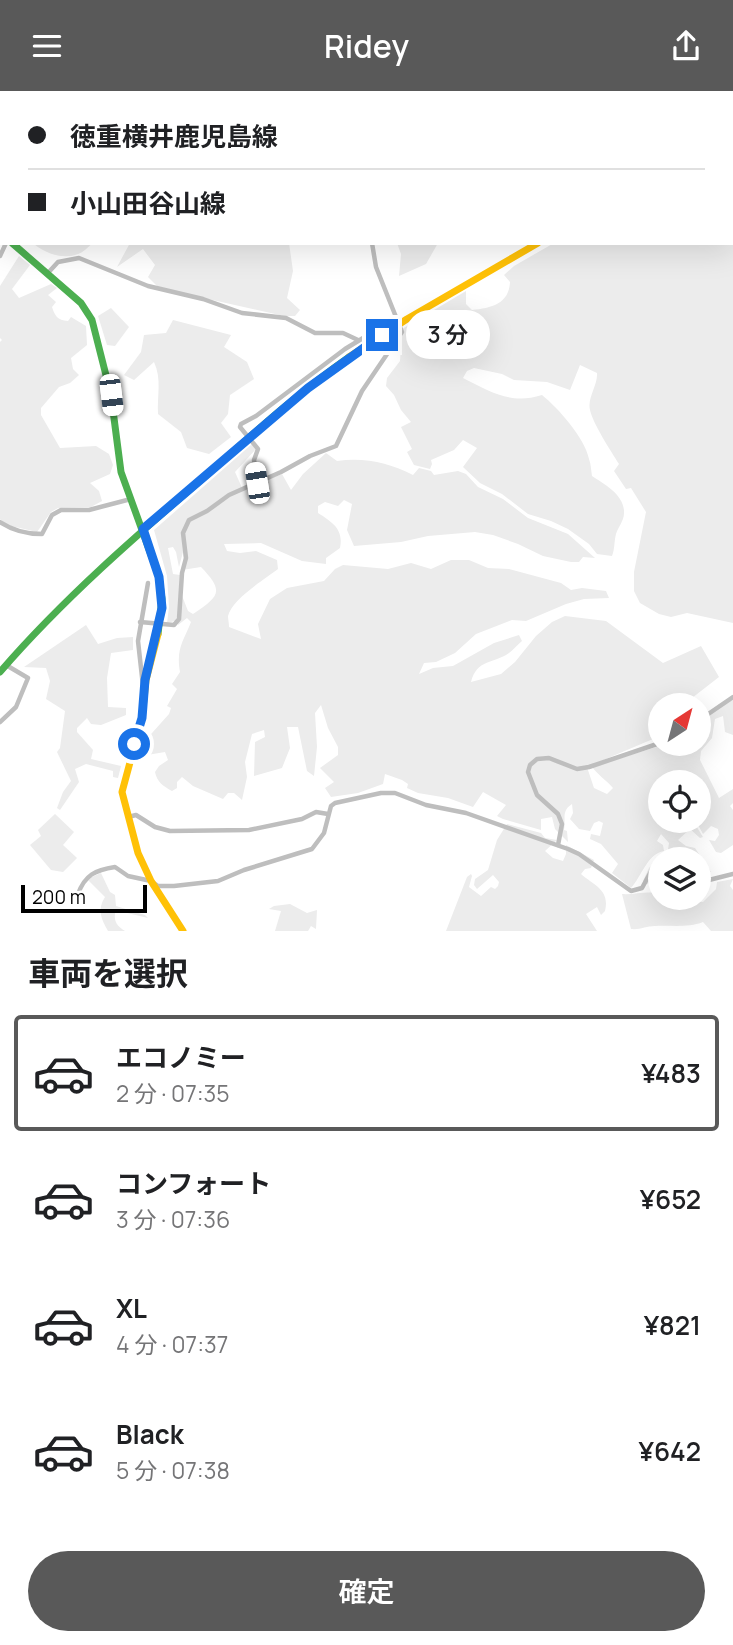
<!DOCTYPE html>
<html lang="ja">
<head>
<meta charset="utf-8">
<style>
  body { margin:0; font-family:Manrope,"Noto Sans JP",sans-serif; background:#f6f6f6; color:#202124; height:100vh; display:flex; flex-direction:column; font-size:26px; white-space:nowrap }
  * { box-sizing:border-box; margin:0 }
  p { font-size:23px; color:#757577 }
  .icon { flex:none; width:38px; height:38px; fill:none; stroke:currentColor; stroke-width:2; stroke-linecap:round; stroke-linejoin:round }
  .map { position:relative; height:840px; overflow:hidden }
  .sheet { display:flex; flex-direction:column; background:#fff; flex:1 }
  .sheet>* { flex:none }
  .hud { position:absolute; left:0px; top:0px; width:733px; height:154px; box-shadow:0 7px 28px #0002; display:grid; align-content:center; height:154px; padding:0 28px; background:#fff }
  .needle { width:46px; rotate:36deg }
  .tools { position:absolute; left:648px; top:602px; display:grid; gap:14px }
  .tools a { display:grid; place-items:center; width:63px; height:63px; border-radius:50%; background:#fff; box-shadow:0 7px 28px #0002; font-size:35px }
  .scale { position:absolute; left:21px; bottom:18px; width:126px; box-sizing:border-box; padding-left:7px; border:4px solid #000; border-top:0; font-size:19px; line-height:24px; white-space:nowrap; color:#000; -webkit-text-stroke:5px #fff; paint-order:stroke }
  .end { position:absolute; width:32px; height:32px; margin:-16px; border:9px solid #1a73e8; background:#fff; box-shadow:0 0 0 4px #fff }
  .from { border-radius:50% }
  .bubble { position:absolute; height:49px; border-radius:24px; background:#fff; box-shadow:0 7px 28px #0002; font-size:23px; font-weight:600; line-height:49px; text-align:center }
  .car { position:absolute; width:21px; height:42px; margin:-21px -10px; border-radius:9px; box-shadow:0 0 5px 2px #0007; background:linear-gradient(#fff 24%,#345 0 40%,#fff 0 76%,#345 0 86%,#fff 0) }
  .hud b { display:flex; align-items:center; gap:24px; height:66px; font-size:26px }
  .hud b+b { border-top:2px solid #e0e0e0 }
  .hud i { width:18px; height:18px; background:#202124 }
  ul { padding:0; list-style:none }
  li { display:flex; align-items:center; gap:21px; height:116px; margin:0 14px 10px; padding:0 14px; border:4px solid transparent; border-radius:7px }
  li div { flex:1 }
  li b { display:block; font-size:26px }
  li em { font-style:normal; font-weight:600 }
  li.on { border-color:#595959 }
  li>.icon { width:63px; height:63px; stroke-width:1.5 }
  h2 { padding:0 28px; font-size:32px; line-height:84px }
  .primary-button { display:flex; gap:14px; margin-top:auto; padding:14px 28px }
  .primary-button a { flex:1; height:80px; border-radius:42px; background:#595959; color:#fff; font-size:28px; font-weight:600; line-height:80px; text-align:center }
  header { display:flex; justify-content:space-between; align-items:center; height:91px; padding:0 28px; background:#595959; color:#fff; font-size:32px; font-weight:600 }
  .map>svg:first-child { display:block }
</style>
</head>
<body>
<header><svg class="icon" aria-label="menu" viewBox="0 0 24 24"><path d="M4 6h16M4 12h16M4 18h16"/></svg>Ridey<svg class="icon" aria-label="share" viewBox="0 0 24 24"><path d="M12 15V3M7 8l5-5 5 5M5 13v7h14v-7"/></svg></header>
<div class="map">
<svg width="733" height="840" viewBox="0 0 733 840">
  <rect width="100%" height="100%" fill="#fff"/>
  <g fill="#ececec">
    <path d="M733 45V532L687 522 671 526 659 523 640 512 634 500V481L646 421 631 397 626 398 614 380 619 373C611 360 593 333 590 319 587 307 598 294 597 282L580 274 570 299 547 291 514 289 502 283 474 277 467 280 463 287C491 301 511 314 542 304 558 317 585 347 589 368 591 373 591 379 592 385 604 393 625 404 624 422 624 430 618 436 616 443 614 450 615 458 612 465L597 463 589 453 568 438 551 430 528 423 502 403 480 392 463 376 477 357 463 349 454 359 431 369 432 373 430 378 414 374 407 361 412 358 401 336 411 331 401 319 394 304 386 295 387 287 400 270 402 238 466 200V213L472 219C491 217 509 213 510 191L504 184 514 175 554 152H732Z"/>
    <path d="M33 152H93C89 155 83 162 78 163 63 169 44 162 33 152Z"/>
    <path d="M130 152H289L293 180 287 207 300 219 295 225H284L159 197 148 186 155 174 143 158 117 176Z"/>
    <path d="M397 152H438L426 173 399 185 401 163Z"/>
    <path d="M19 165 30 174 12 198 19 207 51 193 57 197 48 204 56 211 52 216C55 225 57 229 68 230L71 226 86 235 87 254 71 267 73 278 79 284 70 292 59 296 41 317V324L60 357 96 355 109 363 113 374 110 383 90 392 99 400 102 410 91 416 58 417 51 421 37 441 7 434 0 428V251L2 249 0 247V195Z"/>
    <path d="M111 217 129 236 115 255 107 254 98 225Z"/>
    <path d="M173 229 231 244 224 256 247 271 254 288 230 304 228 323 221 332 231 346 209 363 187 357 181 341 158 323C157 305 162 288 154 271L134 289 124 284 141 261 144 244 166 242Z"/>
    <path d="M252 353 256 358 235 381 243 399 282 383 291 399 303 383 326 362 337 370C365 366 389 372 413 384L419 377 431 380 434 384 458 380 466 383 478 396 503 408 528 427 568 443 595 467 583 466 579 471H571L543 465 518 453 493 444 475 441 428 445 401 451 354 455 347 439 352 413 344 409 338 415 325 411 318 415V422C332 431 344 438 340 457L326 467V473L302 470 261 452 224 453 227 460 240 462 256 460 277 469 278 478C265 488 232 508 228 525 228 528 229 532 229 536L261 548 258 533 270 508 287 497 324 490 335 478 343 474 388 478 411 472 431 478 451 469H469L488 477 509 478 561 492 571 499 582 497 606 500 609 507 584 508 566 513 526 530 512 529 476 543 455 562 436 571 424 572 419 583 433 577 453 575 494 552 519 544 522 550C517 554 513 559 509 562 493 573 477 568 471 591L501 583 515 571 536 545 552 531 565 525 606 530 663 572 701 555 719 586 683 614H660V645L587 676 594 697 607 703 613 697C606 689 597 683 592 676L666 653H698V630L729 610 733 609V644L725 641 723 625 715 628 712 647 701 660 700 669 719 707 733 698V712L730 715 733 719V754L721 762 716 761 709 749 715 750 719 744 718 738 711 735 703 743 696 730H698V723L701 721 705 705H698V691H660V730H693L703 746 700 747 690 738 678 749 686 755 695 757 711 781H702L698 789V768H660L648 793 643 790 649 777 659 766 667 765 669 752 661 743 657 750 663 754 664 760C647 763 642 785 631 797L612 782 618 773 601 753 590 748 591 743 600 745 603 732 599 730 594 732 590 740 579 738 570 728 573 722 572 713C561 720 566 728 564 739L567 740 568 751 555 738 552 726 541 728V739L503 728 497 725 506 714 483 701 473 716 448 707 418 702 407 697 408 693 402 689 385 683 383 693 358 702 331 706 325 697 334 691 320 677 338 664V656L328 637 321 614 315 622 317 656 314 685 307 680 298 636H287L290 657 282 677 254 685 255 651 265 646 264 639 252 643 245 671 247 686 242 709 234 702H228L223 708 193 695 182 686 177 691V697L172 700C163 695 157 691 155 681L159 675 168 669 165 661 147 664 135 661 169 623 171 617 167 615 177 598 172 593 180 581C176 558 183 551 191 531L187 527 178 534 181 502 188 520 193 523C219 505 225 501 201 476L182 479 184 471 183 461 179 476 176 461 173 456 168 457 173 483 180 484 178 524 175 530 167 532 169 516 167 485 154 439Z"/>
    <path d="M86 534 98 553 117 547 133 546V559L111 562 107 587 108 616 126 617V624L101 634 91 633 87 627 77 637V641L93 659 91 668 121 675 118 687 113 686V680L86 673 75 678 79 691 60 719 57 717 63 701 71 690 57 661 60 657 65 620 46 608 50 590 46 577 24 576Z"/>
    <path d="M55 723 74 741 63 754 77 767 63 781 51 779 30 754 41 745 38 739Z"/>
    <path d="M507 733 541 742 545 747 557 749 545 760 553 767 563 770 566 763V754L594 769 591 777 585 778 581 783C595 795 610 799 605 820L601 824 597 816 586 823 597 840H446L467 786 471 783 472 785 469 796 481 805 491 796 495 798 498 795 499 791 493 784 477 798 474 794 475 788 488 779 497 749Z"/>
    <path d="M101 782 110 801 115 804 116 815 145 824 148 827 119 820 115 822C114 831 117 835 125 840H108C101 828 97 818 105 806L87 788Z"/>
    <path d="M733 788 730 795 733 799V840H711L703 831C688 837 671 834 655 835 646 835 640 839 631 838L622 803C636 804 646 799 660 803V807L703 811 716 798 717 791Z"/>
    <path d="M290 813 307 822 317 819 316 838 311 835 308 840H275L281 820 269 818 274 815Z"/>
  </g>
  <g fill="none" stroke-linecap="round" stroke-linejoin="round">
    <g stroke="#bebebe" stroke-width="4.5">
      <path d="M467 0 468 2"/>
      <path d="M565 0 566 2"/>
      <path d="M639 0V2"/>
      <path d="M397 2V0"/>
      <path d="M538 2V0"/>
      <path d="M0 165 6 152"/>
      <path d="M47 183 58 171 79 167 148 195 203 208 242 222 286 227 315 242H343L358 249"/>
      <path d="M257 392 254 369 258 358 240 336 241 333 256 325 345 258 396 227"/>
      <path d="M0 431C12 439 28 443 42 443L52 424 61 419H89L131 408"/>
      <path d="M140 531 174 534 179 528 182 482 186 467 183 442 189 429 207 420 229 404 281 381 310 365 336 355 362 300 402 241 376 176 372 152"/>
      <path d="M143 595 138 550 148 492"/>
      <path d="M698 630 733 606"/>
      <path d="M0 631 16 616 28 587 6 574"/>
      <path d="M128 726 136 724 155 736 170 740 249 739 302 728 316 721 328 723"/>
      <path d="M558 754 562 733 558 723 537 704 528 681 530 674 537 668 549 667 577 678 589 676 660 652"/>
      <path d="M698 787 709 789 733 783"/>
      <path d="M78 803C85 784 95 779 115 776L128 785 151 790 158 795H174L218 790 244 779 312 758 324 742 331 715 335 712 381 702H395L426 714 466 722 568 758 579 763 631 800 642 797 655 773 660 769"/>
    </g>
    <g stroke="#4caf50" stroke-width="7">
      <path d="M732 40 733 39"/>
      <path d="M0 137 2 139"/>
      <path d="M12 152 81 212 92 229 111 304 121 381 159 486 162 508 158 543"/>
      <path d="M0 581C63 508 136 445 209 382 254 342 299 301 349 266"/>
    </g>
    <g stroke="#ffc107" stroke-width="7">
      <path d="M349 266 407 228 538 152"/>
      <path d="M158 543 146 589 142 627 122 701 138 762 151 790 183 840"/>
    </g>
  </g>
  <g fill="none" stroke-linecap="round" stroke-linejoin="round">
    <path stroke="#1a73e8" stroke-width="9" d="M134 653 142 627 145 589 162 517 159 486 143 438 308 297 382 244"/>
  </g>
</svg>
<div class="tools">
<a><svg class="needle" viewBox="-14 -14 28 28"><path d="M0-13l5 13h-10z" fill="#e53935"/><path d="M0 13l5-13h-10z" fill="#757577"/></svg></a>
<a><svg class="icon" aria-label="locate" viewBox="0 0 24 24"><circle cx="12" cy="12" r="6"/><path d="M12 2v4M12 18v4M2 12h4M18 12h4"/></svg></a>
<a><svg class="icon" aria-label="layers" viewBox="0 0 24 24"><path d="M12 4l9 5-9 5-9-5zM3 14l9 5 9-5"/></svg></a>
</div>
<div class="scale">200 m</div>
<i class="end from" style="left:134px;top:653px"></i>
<i class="end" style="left:382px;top:244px"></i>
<div class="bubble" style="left:406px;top:219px;width:84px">3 分</div>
<i class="car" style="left:111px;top:304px;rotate:173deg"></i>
<i class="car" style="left:257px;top:392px;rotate:351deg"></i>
<div class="hud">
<b><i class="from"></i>徳重横井鹿児島線</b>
<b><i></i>小山田谷山線</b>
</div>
</div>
<section class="sheet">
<h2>車両を選択</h2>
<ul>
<li class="on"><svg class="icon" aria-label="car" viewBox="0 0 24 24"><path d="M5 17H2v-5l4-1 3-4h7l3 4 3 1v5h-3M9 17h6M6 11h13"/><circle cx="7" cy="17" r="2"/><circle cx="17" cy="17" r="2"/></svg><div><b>エコノミー</b><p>2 分 · 07:35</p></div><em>¥483</em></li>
<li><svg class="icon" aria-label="car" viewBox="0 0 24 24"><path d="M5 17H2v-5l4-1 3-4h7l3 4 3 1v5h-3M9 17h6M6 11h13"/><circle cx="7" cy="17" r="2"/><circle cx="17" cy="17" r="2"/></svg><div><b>コンフォート</b><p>3 分 · 07:36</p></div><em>¥652</em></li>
<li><svg class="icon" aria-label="car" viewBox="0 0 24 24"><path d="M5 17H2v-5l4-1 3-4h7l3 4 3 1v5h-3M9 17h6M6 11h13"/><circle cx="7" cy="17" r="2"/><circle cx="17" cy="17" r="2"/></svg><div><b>XL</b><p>4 分 · 07:37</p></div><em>¥821</em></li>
<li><svg class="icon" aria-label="car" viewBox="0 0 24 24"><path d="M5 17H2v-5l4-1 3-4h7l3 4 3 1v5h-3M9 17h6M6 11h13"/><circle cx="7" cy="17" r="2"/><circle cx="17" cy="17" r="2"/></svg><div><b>Black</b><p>5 分 · 07:38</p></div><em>¥642</em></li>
</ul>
<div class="primary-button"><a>確定</a></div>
</section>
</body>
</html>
